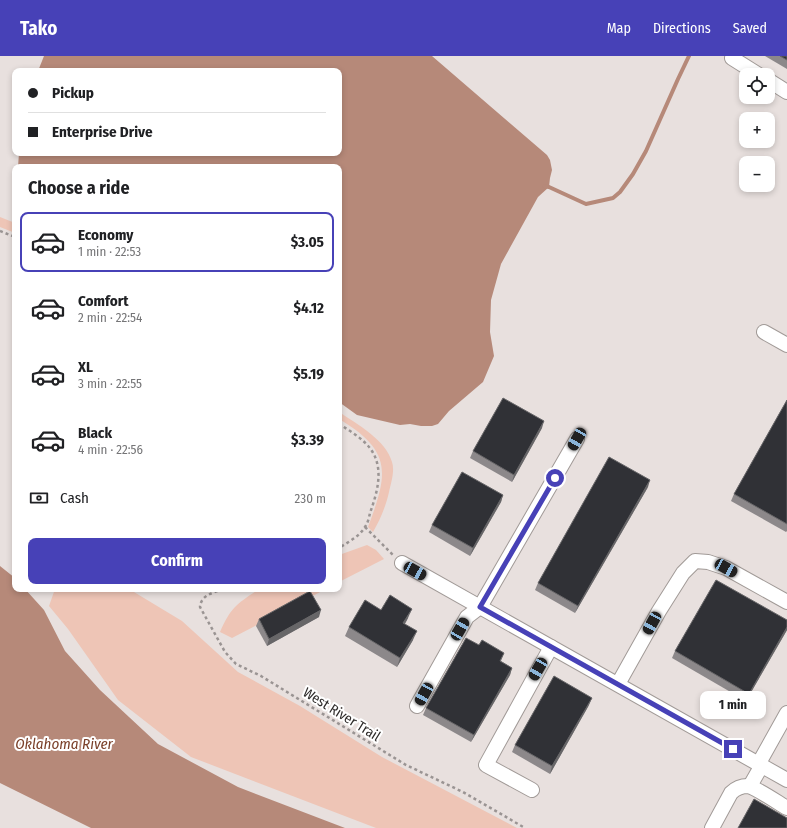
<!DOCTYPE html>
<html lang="en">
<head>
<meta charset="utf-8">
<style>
  body { margin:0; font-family:"Fira Sans Condensed",sans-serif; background:#f2f2f2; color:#202124; height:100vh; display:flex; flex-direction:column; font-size:15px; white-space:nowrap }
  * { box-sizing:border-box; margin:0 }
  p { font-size:13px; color:#757577 }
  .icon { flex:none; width:22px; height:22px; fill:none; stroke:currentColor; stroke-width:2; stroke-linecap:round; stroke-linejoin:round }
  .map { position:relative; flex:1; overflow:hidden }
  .details { position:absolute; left:12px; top:108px; width:330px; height:428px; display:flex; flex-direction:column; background:#fff; border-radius:8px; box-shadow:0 2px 6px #0003 }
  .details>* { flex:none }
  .guide { position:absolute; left:12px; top:12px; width:330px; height:88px; border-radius:8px; box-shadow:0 2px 6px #0003; display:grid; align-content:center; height:88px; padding:0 16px; background:#fff }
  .controls { position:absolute; left:739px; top:12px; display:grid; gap:8px }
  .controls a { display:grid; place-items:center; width:36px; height:36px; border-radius:8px; background:#fff; box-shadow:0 2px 6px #0003; font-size:20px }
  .end { position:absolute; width:18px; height:18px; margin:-9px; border:5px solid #4741b7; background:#fff; box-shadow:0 0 0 2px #fff }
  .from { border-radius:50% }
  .bubble { position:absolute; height:28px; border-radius:8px; background:#fff; box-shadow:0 2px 6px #0003; font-size:13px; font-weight:700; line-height:28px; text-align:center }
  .car { position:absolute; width:12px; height:24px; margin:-12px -6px; border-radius:5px; box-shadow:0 0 3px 1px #0007; background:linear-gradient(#222 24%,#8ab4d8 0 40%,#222 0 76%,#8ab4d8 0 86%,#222 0) }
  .guide b { display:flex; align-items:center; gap:14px; height:38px; font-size:15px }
  .guide b+b { border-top:1px solid #e0e0e0 }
  .guide i { width:10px; height:10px; background:#202124 }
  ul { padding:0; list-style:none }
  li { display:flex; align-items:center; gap:12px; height:60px; margin:0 8px 6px; padding:0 8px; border:2px solid transparent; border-radius:8px }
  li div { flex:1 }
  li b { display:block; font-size:15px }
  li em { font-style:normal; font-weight:700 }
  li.on { border-color:#4741b7 }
  li>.icon { width:36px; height:36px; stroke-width:1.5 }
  h2 { padding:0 16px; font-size:18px; line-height:48px }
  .pay { display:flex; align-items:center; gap:10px; height:44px; padding:0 16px; font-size:15px }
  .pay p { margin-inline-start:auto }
  .action { display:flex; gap:8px; margin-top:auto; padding:8px 16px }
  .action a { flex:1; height:46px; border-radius:8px; background:#4741b7; color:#fff; font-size:16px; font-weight:700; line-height:46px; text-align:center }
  header { display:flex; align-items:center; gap:24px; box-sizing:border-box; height:56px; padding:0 20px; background:#4741b7; color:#fff }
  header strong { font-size:19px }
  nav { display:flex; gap:22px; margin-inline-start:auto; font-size:14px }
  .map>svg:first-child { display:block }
</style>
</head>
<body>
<header>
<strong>Tako</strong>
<nav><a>Map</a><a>Directions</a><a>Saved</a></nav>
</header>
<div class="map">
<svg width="787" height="772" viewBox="0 0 787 772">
  <rect width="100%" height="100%" fill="#e8e0de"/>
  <g fill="#eec5b6">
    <path d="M0 161 15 167V177L0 171Z"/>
    <path d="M339 356C357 368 386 384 392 406 395 415 391 427 389 436 386 450 380 464 373 476L368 471C388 418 393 395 339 363Z"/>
    <path d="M367 489 376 494 384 503 339 526V499Z"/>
    <path d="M55 533H129L182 565 238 616 300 650 382 701 517 772H376L191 701 118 644 68 573 49 550Z"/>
    <path d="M259 533H326L232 582 220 576C231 551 237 548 259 533Z"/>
  </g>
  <g fill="#b68979">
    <path d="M44 0H432L547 99 550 104 552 114 550 122 549 131 538 141 501 208 491 244 490 276 494 300 483 326 449 355 438 368 432 370H421L410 368 400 369 357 359 339 346V111H18L19 97H339V15H38Z"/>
    <path d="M0 510 15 522V533H25L44 554 65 595 100 634 158 688 238 731 345 772H91L0 727Z"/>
  </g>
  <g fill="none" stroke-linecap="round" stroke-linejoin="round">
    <path stroke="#b68979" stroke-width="4" d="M544 130 549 131 586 148 613 142 620 136 633 118 646 95 678 23 689 0"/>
    <g stroke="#a19a97" stroke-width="16">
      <g id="minor">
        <path d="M733 0 732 2 759 19"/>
        <path d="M768 24 787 36"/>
        <path d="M764 276 787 289"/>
        <path d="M402 507 787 724"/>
        <path d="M618 628 659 555 683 517 695 505 708 506 726 512 787 546"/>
        <path d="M417 650 467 561 480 551 577 383"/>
        <path d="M759 707 787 657"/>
        <path d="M750 730 762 709"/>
        <path d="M532 734 486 709 551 591"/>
        <path d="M712 772 731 737C736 732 742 730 748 730 755 731 780 748 787 752"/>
      </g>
    </g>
    <g stroke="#9a9493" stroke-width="2.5" stroke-dasharray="3 3" stroke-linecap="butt">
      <path d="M0 175 15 181"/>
      <path d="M339 368C350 375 364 383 372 395 384 414 377 437 370 457 369 461 368 467 365 471 359 481 348 486 339 492"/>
      <path d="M365 471 393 499"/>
      <path d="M223 533C213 537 201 539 200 551L225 596 236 608 261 620 406 709 463 736 525 772"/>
    </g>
    <use href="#minor" stroke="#fff" stroke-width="14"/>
  </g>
  <g fill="#8c888a">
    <path d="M765 0H787V13Z"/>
    <path d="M787 344V475L786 476 731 445 734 438Z"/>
    <path d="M542 372 512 426 470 402 473 395Z"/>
    <path d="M648 431 575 557 535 534 538 527Z"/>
    <path d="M503 439 501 446 470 500 429 476 432 469Z"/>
    <path d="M381 554 408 562 405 568 413 584 397 611 345 580 349 571Z"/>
    <path d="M319 561 267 590 256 570 259 563Z"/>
    <path d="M787 564V574L746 645 672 602 675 595Z"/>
    <path d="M504 597 501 605 512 612 510 619 471 686 423 659 426 652Z"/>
    <path d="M589 649 550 718 512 696 515 689Z"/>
  </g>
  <g fill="#676668">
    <path d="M544 365 542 372 512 426 514 419Z"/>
    <path d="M650 424 648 431 575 557 578 550Z"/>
    <path d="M503 439 501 446 470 500 473 492Z"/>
    <path d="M412 553 408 562 400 576 403 567Z"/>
    <path d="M321 554 319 561 267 590 269 583Z"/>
    <path d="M787 571V574L746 645 749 638Z"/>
    <path d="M417 575 413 584 397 611 400 602Z"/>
    <path d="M512 612 510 619 471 686 474 679Z"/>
    <path d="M592 642 589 649 550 718 552 710Z"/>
  </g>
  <g fill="#303136" stroke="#676668">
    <path d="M780 0H787V4Z"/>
    <path d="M503 342 544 365 514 419 473 395Z"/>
    <path d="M787 344V468L734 438Z"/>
    <path d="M609 401 650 424 578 550 538 527Z"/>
    <path d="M462 416 503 439 473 492 432 469Z"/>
    <path d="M716 524 787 564V571L749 638 675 595Z"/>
    <path d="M310 535 321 554 269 583 259 563Z"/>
    <path d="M390 539 412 553 403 567 417 575 400 602 349 571 365 544 381 554Z"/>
    <path d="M466 582 479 589 482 584 504 597 500 605 512 612 474 679 426 652Z"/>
    <path d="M554 620 592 642 552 710 515 689Z"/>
    <path d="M754 743 787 762V772H738Z"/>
  </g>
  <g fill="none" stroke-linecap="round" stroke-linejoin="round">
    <path stroke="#4741b7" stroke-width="5" d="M555 422 480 551 733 693"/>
  </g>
  <g text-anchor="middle" stroke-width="4" stroke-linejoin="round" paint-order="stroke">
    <g font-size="14" fill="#2e2b2a" stroke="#fff">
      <text transform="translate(342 658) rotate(32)" y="5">West River Trail</text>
    </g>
    <g font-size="15" font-style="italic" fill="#7b4029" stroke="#fff">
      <text x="64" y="693">Oklahoma River</text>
    </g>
  </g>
</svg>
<div class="controls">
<a><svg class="icon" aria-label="locate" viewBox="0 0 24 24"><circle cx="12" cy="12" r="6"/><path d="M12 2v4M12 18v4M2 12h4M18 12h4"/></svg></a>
<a>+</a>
<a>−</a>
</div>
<i class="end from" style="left:555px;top:422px"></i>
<i class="end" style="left:733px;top:693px"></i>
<div class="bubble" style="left:700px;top:635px;width:66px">1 min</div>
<i class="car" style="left:577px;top:383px;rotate:210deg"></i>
<i class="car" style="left:726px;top:512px;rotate:119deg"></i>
<i class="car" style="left:415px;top:515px;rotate:119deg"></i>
<i class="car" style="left:652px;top:567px;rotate:209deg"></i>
<i class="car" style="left:460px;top:573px;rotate:30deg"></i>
<i class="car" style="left:538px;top:613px;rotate:210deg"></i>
<i class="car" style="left:424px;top:638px;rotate:209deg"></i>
<div class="guide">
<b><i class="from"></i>Pickup</b>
<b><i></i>Enterprise Drive</b>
</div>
<section class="details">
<h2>Choose a ride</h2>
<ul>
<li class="on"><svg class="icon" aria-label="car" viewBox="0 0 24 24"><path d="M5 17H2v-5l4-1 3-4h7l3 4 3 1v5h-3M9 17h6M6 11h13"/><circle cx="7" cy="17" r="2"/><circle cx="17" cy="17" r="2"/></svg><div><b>Economy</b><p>1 min · 22:53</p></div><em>$3.05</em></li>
<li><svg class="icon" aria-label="car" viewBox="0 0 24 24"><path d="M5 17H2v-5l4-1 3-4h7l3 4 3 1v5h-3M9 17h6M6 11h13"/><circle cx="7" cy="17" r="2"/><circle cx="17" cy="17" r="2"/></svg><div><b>Comfort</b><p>2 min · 22:54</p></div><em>$4.12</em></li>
<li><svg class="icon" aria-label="car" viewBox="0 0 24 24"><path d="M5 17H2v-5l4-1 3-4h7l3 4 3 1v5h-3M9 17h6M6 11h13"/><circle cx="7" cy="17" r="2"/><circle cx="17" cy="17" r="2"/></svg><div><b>XL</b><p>3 min · 22:55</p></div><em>$5.19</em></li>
<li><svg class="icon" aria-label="car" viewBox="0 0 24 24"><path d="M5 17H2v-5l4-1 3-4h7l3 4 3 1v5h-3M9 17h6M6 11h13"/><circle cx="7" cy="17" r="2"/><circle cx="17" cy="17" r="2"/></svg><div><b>Black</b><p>4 min · 22:56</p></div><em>$3.39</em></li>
</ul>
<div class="pay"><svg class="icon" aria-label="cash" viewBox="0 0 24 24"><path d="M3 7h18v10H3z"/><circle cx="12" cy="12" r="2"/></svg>Cash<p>230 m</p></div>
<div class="action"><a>Confirm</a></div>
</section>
</div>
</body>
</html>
